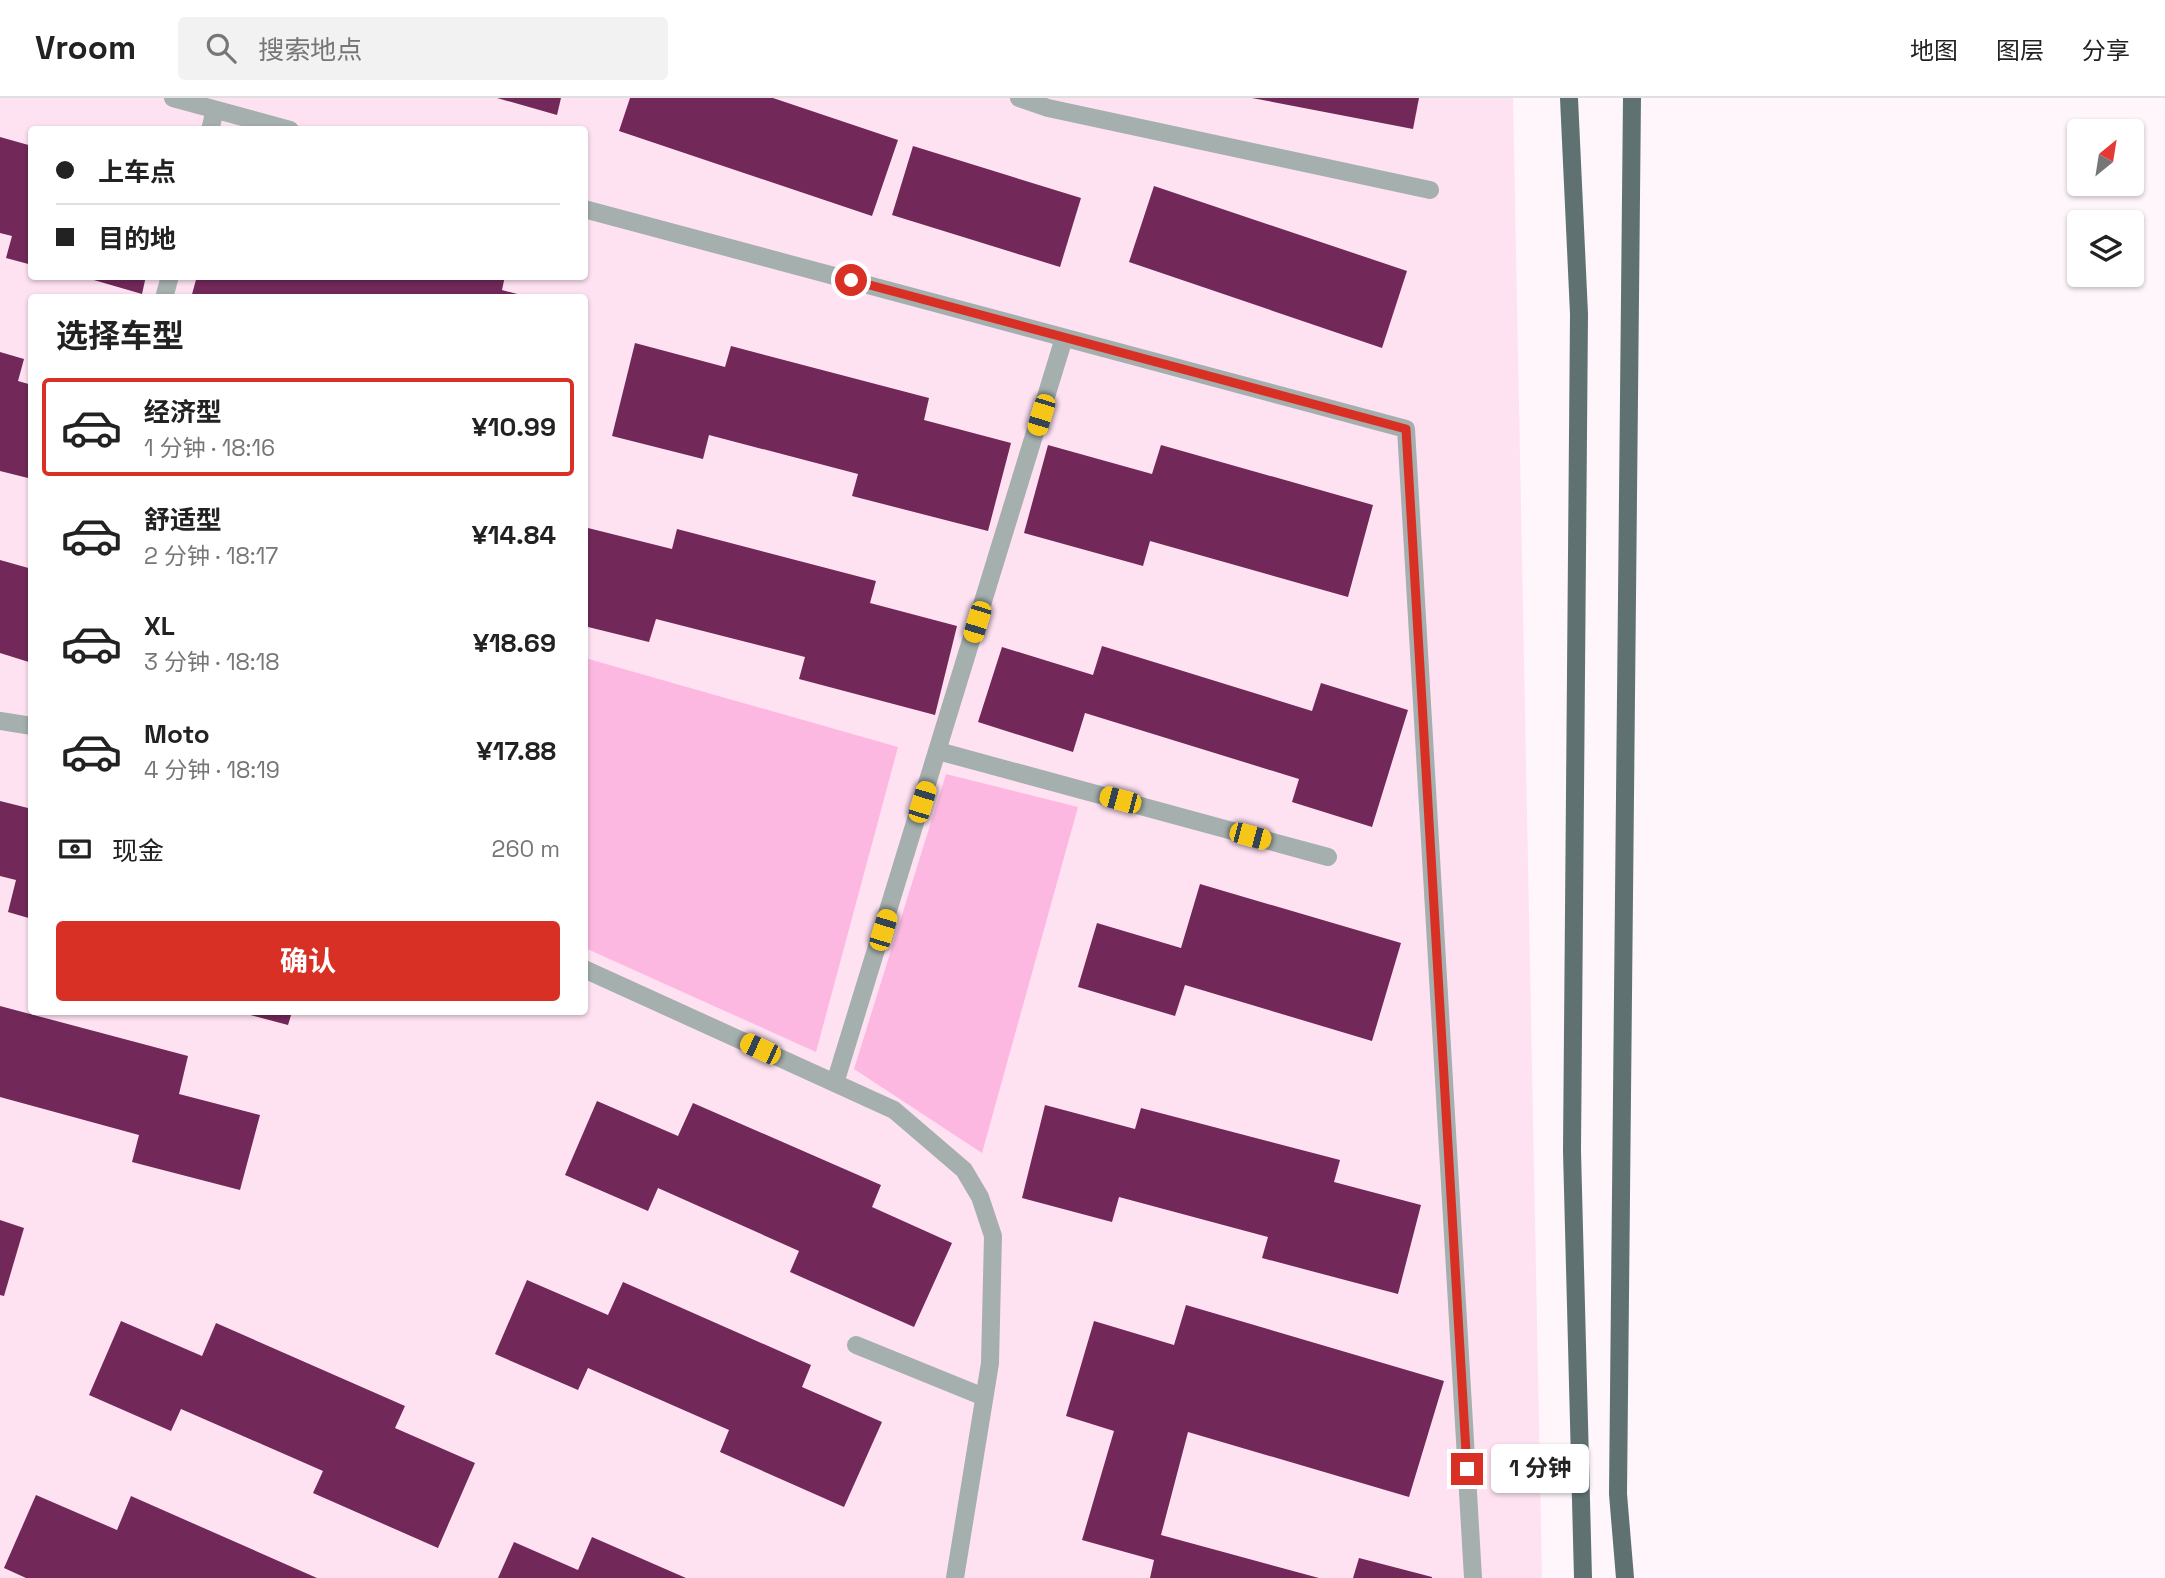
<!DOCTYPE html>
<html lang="zh">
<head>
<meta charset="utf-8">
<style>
  body { margin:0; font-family:"Space Grotesk","Noto Sans SC",sans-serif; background:#f2f2f2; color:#222; height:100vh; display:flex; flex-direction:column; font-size:26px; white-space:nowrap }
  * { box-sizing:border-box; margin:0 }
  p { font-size:23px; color:#767676 }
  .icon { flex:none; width:38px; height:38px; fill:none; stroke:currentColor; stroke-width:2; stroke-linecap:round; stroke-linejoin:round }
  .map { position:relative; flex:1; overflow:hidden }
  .panel { position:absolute; left:28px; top:196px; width:560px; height:721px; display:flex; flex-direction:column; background:#fff; border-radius:7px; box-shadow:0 2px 5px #0004 }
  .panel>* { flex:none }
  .top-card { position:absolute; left:28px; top:28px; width:560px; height:154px; border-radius:7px; box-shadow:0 2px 5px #0004; display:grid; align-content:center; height:154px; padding:0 28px; background:#fff }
  .needle { width:46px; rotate:30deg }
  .buttons { position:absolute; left:2067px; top:21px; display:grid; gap:14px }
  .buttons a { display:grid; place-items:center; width:77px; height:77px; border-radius:7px; background:#fff; box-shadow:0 2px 5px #0004; font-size:35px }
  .end { position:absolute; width:32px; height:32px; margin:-16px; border:9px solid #d93025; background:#fff; box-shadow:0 0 0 4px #fff }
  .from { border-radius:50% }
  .bubble { position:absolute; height:49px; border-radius:7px; background:#fff; box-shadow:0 2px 5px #0004; font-size:23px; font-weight:700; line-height:49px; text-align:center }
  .car { position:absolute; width:21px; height:42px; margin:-21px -10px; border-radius:9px; box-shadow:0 0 5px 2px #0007; background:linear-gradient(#f5c518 24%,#345 0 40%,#f5c518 0 76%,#345 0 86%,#f5c518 0) }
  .top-card b { display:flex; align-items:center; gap:24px; height:66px; font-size:26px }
  .top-card b+b { border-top:2px solid #e0e0e0 }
  .top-card i { width:18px; height:18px; background:#222 }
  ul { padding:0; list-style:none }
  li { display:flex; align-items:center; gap:21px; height:98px; margin:0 14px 10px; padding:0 14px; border:4px solid transparent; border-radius:7px }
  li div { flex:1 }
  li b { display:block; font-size:26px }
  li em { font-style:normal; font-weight:700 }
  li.current { border-color:#d93025 }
  li>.icon { width:63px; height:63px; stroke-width:1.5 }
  h2 { padding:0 28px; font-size:32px; line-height:84px }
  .pay { display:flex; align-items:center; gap:18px; height:77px; padding:0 28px; font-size:26px }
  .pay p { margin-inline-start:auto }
  .action { display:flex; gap:14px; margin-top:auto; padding:14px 28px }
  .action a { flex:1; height:80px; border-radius:7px; background:#d93025; color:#fff; font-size:28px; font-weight:700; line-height:80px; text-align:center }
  header { display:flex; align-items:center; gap:42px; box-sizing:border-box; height:98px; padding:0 35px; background:#fff; border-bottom:2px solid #e0e0e0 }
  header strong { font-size:33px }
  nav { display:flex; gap:38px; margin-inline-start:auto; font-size:24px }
  .search { width:490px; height:63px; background:#f2f2f2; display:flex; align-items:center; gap:18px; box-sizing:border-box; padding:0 24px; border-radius:7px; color:#767676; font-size:26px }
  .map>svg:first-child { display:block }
</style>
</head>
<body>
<header>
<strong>Vroom</strong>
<div class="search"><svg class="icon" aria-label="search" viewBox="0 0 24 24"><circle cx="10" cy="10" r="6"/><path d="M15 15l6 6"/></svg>搜索地点</div>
<nav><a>地图</a><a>图层</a><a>分享</a></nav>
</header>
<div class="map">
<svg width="2165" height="1480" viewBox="0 0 2165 1480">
  <rect width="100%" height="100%" fill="#fef6fa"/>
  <path fill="#fee2f2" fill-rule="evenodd" d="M0 0H1513L1542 1480H0ZM32 32H584V178H32ZM32 200H584V914H32Z"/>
  <g fill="#fdb8e1">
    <path d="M585 560 898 649 816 954 585 850Z"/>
    <path d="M946 676 1078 709 982 1055 854 971Z"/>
  </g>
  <g fill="#722859">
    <path d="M497 0H561L557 17Z"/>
    <path d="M630 0H773L898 42 872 118 619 33Z"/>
    <path d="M1252 0H1419L1413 31Z"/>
    <path d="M0 39 32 48V167L6 160 12 138 0 135Z"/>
    <path d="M913 48 1081 100 1060 169 892 117Z"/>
    <path d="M1154 88 1407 173 1382 250 1129 164Z"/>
    <path d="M80 178H146L142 196Z"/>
    <path d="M197 178H505L502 192 528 199 191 200Z"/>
    <path d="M635 245 725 269 731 248 929 300 924 322 1011 345 988 433 852 398 858 376 709 337 703 361 612 338Z"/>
    <path d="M0 254 24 261 18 283 32 287V381L0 373Z"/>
    <path d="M1048 347 1152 376 1161 347 1373 407 1348 499 1150 443 1143 468 1024 435Z"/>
    <path d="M584 429 672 451 677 431 876 483 870 505 957 528 935 617 799 581 805 559 656 521 649 544 584 528Z"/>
    <path d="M0 462 32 471V565L0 555Z"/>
    <path d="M1102 548 1312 613 1321 585 1408 612 1372 729 1292 704 1299 681 1085 615 1073 654 978 624 1002 549 1093 577Z"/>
    <path d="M0 703 32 711V821L8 814 16 782 0 778Z"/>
    <path d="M1200 786 1401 845 1372 943 1185 887 1175 918 1078 889 1097 825 1181 850Z"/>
    <path d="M0 908 188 958 179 996 260 1017 240 1092 132 1064 139 1037 0 999Z"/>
    <path d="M239 914H292L288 927Z"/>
    <path d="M597 1003 678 1038 693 1005 881 1087 872 1109 952 1145 914 1229 790 1174 799 1153 658 1090 648 1113 565 1077Z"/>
    <path d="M1045 1007 1135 1031 1141 1010 1340 1062 1334 1084 1421 1107 1398 1196 1262 1160 1268 1139 1119 1099 1112 1124 1022 1100Z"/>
    <path d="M0 1122 24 1130 4 1198 0 1197Z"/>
    <path d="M527 1182 608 1217 623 1184 811 1267 802 1289 882 1324 844 1409 720 1354 729 1332 588 1270 578 1292 495 1256Z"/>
    <path d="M1186 1207 1444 1283 1409 1399 1188 1334 1161 1437 1319 1480H1150L1154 1462 1082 1442 1114 1333 1066 1318 1094 1223 1174 1247Z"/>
    <path d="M121 1223 202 1258 216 1225 405 1308 395 1330 475 1365 438 1450 313 1395 323 1373 181 1311 171 1333 89 1297Z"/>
    <path d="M36 1397 117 1432 131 1398 317 1480H26L4 1470Z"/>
    <path d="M592 1439 686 1480H498L514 1444 578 1472Z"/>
    <path d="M1359 1460 1432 1479V1480H1353Z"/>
  </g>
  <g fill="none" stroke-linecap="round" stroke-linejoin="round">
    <g stroke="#a4afae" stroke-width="18">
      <path d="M173 0 290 32"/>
      <path d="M1019 0 1048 10 1430 92"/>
      <path d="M210 32 215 12"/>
      <path d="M584 111 1406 331 1473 1480"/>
      <path d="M164 200 170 178"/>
      <path d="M0 623 32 628"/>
      <path d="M938 653 1328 759"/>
      <path d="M584 871 894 1012 964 1072 980 1099 993 1138 990 1265 955 1480"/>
      <path d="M835 985 1064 240"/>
      <path d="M856 1247 984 1299"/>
    </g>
    <g stroke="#5f7271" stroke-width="18">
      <path d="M1569 0 1579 216 1572 1053 1583 1480"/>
      <path d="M1625 1480 1618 1396 1632 0"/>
    </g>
  </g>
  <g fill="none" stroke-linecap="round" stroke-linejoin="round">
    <path stroke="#d93025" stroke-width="9" d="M851 182 1406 331 1467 1371"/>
  </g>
</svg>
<div class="buttons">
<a><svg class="needle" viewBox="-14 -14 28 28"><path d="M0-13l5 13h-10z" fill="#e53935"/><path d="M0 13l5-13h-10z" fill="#767676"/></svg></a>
<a><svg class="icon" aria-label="layers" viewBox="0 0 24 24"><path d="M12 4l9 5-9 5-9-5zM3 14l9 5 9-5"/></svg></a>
</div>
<i class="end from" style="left:851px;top:182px"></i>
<i class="end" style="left:1467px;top:1371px"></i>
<div class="bubble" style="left:1491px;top:1346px;width:98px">1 分钟</div>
<i class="car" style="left:1041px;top:317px;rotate:197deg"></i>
<i class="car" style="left:977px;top:524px;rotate:197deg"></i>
<i class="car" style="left:1120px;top:702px;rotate:285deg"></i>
<i class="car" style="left:922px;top:704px;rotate:17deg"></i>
<i class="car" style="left:1250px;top:738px;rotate:105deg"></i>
<i class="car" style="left:883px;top:832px;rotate:17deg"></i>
<i class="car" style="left:760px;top:951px;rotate:295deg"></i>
<div class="top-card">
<b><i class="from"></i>上车点</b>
<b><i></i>目的地</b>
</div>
<section class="panel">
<h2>选择车型</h2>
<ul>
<li class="current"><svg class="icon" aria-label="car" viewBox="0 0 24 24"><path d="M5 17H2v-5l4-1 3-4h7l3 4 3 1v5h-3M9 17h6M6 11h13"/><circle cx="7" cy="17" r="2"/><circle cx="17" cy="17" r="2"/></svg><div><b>经济型</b><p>1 分钟 · 18:16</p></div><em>¥10.99</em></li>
<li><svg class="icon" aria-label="car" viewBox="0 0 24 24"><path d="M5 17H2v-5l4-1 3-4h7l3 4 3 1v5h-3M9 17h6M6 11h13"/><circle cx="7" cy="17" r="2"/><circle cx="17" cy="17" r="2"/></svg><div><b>舒适型</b><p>2 分钟 · 18:17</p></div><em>¥14.84</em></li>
<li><svg class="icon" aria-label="car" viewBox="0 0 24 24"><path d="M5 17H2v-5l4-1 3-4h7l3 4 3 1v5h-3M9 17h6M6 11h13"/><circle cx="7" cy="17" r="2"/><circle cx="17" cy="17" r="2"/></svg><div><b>XL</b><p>3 分钟 · 18:18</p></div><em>¥18.69</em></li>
<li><svg class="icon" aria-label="car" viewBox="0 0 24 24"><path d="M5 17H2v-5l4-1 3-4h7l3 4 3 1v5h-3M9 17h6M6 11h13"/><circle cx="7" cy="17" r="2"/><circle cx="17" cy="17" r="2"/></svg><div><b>Moto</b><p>4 分钟 · 18:19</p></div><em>¥17.88</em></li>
</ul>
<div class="pay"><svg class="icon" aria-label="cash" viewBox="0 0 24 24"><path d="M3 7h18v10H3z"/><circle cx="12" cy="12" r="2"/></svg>现金<p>260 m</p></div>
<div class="action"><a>确认</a></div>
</section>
</div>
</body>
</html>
